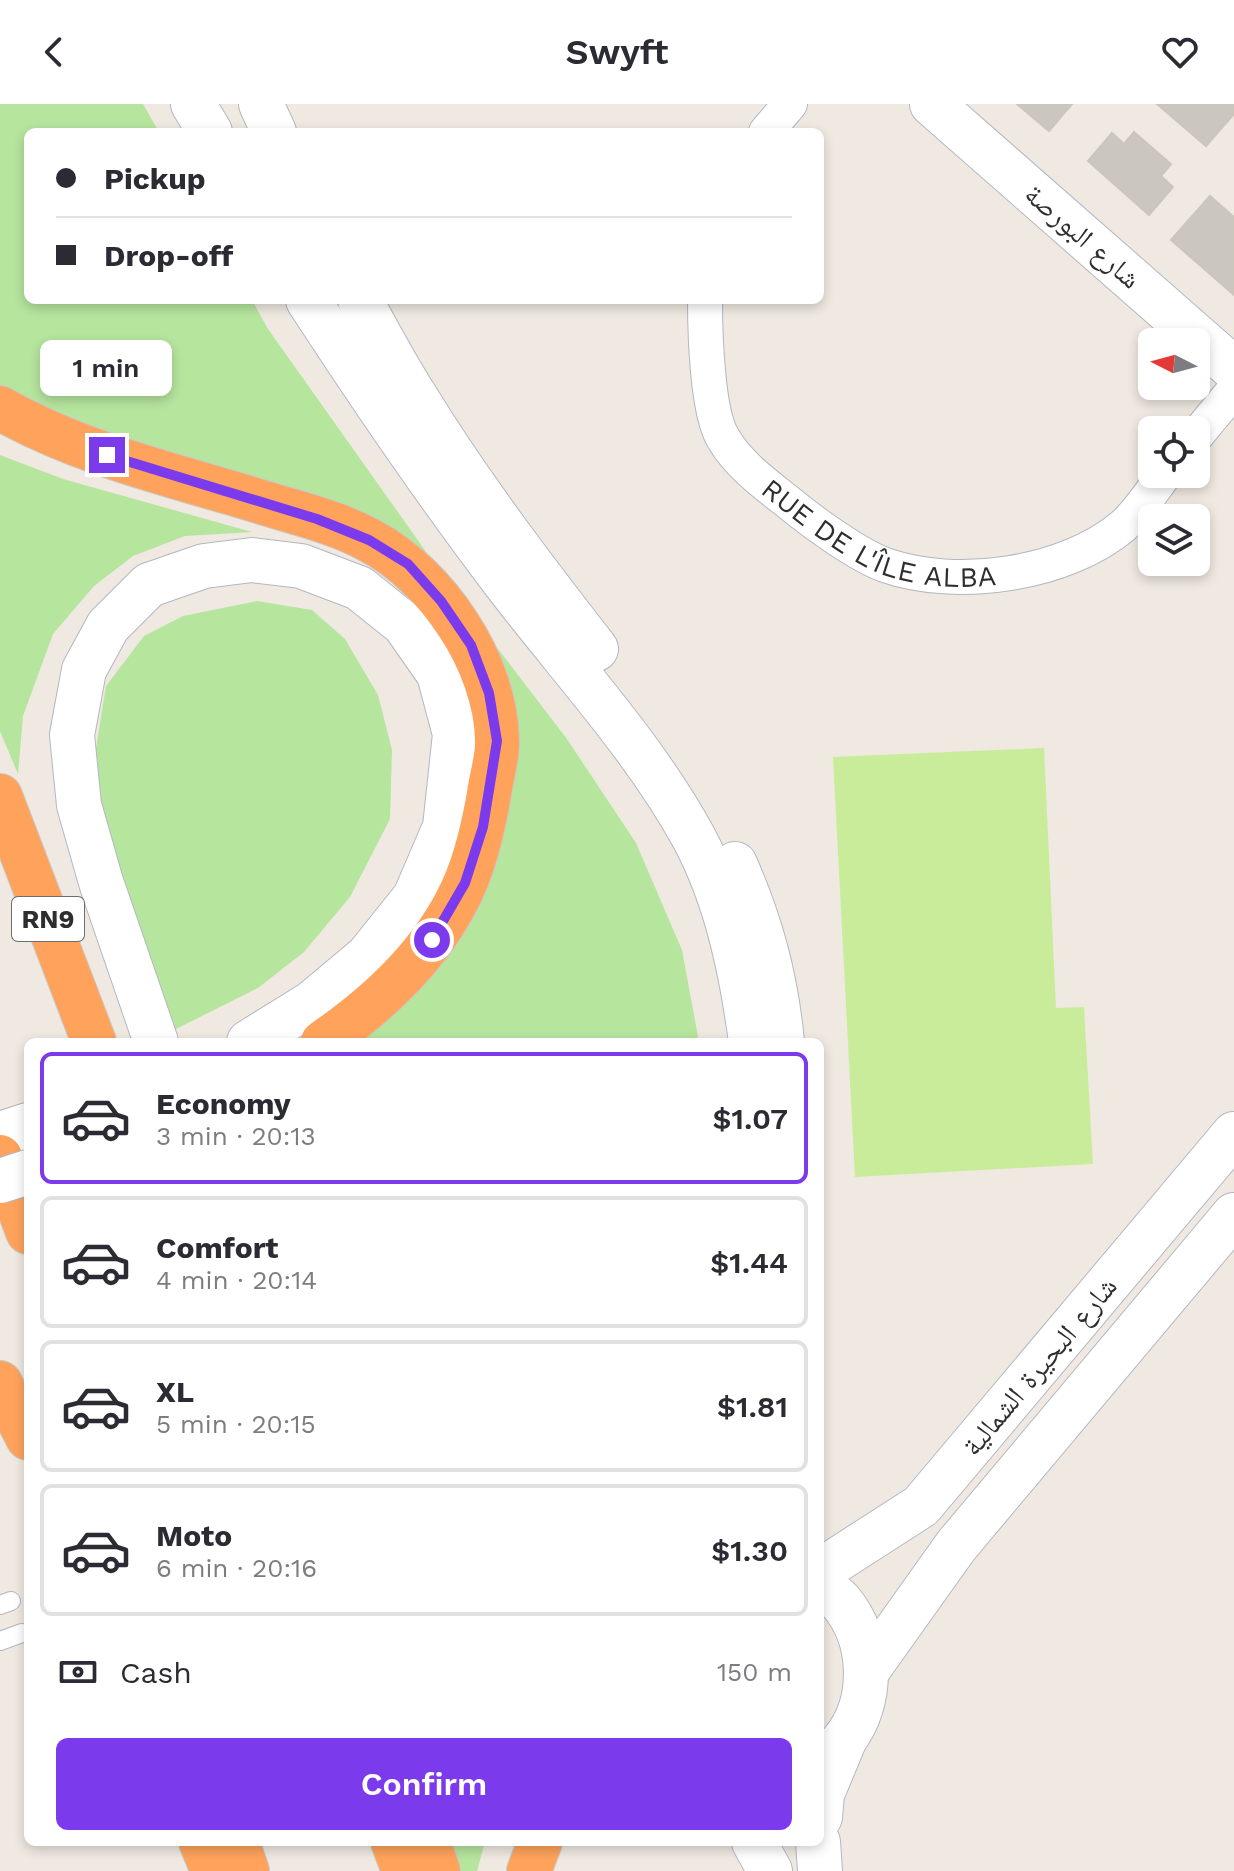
<!DOCTYPE html>
<html lang="en">
<head>
<meta charset="utf-8">
<style>
  body { margin:0; font-family:"Work Sans","Noto Naskh Arabic",sans-serif; background:#f7f7f7; color:#2b2b33; height:100vh; display:flex; flex-direction:column; font-size:30px; white-space:nowrap }
  * { box-sizing:border-box; margin:0 }
  p { font-size:26px; color:#7c7c81 }
  .icon { flex:none; width:44px; height:44px; fill:none; stroke:currentColor; stroke-width:2; stroke-linecap:round; stroke-linejoin:round }
  .map { position:relative; flex:1; overflow:hidden }
  .drawer { position:absolute; left:24px; top:934px; width:800px; height:808px; display:flex; flex-direction:column; background:#fff; border-radius:12px; box-shadow:0 4px 12px #0003 }
  .drawer>* { flex:none }
  .banner { position:absolute; left:24px; top:24px; width:800px; height:176px; border-radius:12px; box-shadow:0 4px 12px #0003; display:grid; align-content:center; height:176px; padding:0 32px; background:#fff }
  .needle { width:52px; rotate:276deg }
  .fabs { position:absolute; left:1138px; top:224px; display:grid; gap:16px }
  .fabs a { display:grid; place-items:center; width:72px; height:72px; border-radius:12px; background:#fff; box-shadow:0 4px 12px #0003; font-size:40px }
  .end { position:absolute; width:36px; height:36px; margin:-18px; border:10px solid #7c3aed; background:#fff; box-shadow:0 0 0 4px #fff }
  .from { border-radius:50% }
  .bubble { position:absolute; height:56px; border-radius:12px; background:#fff; box-shadow:0 4px 12px #0003; font-size:26px; font-weight:600; line-height:56px; text-align:center }
  .banner b { display:flex; align-items:center; gap:28px; height:76px; font-size:30px }
  .banner b+b { border-top:2px solid #e1e1e2 }
  .banner i { width:20px; height:20px; background:#2b2b33 }
  ul { padding:14px 0 0; list-style:none }
  li { display:flex; align-items:center; gap:24px; height:132px; margin:0 16px 12px; padding:0 16px; border:4px solid #e1e1e2; border-radius:12px }
  li div { flex:1 }
  li b { display:block; font-size:30px }
  li em { font-style:normal; font-weight:600 }
  li.current { border-color:#7c3aed }
  li>.icon { width:72px; height:72px; stroke-width:1.5 }
  .pay { display:flex; align-items:center; gap:20px; height:88px; padding:0 32px; font-size:30px }
  .pay p { margin-inline-start:auto }
  .button { display:flex; gap:16px; margin-top:auto; padding:16px 32px }
  .button a { flex:1; height:92px; border-radius:12px; background:#7c3aed; color:#fff; font-size:32px; font-weight:600; line-height:92px; text-align:center }
  header { display:flex; justify-content:space-between; align-items:center; height:104px; padding:0 32px; background:#fff; font-size:36px; font-weight:600 }
  .map>svg:first-child { display:block }
</style>
</head>
<body>
<header><svg class="icon" aria-label="back" viewBox="0 0 24 24"><path d="M15 5l-7 7 7 7"/></svg>Swyft<svg class="icon" aria-label="heart" viewBox="0 0 24 24"><path d="M12 20l-8-8c-3-5 5-10 8-4 3-6 11-1 8 4z"/></svg></header>
<div class="map">
<svg width="1234" height="1767" viewBox="0 0 1234 1767">
  <rect width="100%" height="100%" fill="#efe9e1"/>
  <g fill="#b6e59e">
    <path d="M0 0H143L159 28H28V196H252L268 225 456 490 567 635 636 739 682 846 699 938H334L478 753 401 447 71 321 0 285Z"/>
    <path d="M0 351 63 375 252 428 185 432 133 452 94 482 53 530 23 612 18 670 0 627Z"/>
    <path d="M257 497 312 506 345 535 378 591 392 646 390 715 350 793 304 848 258 884 174 926 109 741 93 663 106 582 144 532 183 512Z"/>
    <path d="M421 1738H485L477 1767H430Z"/>
  </g>
  <path fill="#c9ec9a" d="M1044 644 1056 904 1084 903 1093 1060 855 1073 833 653Z"/>
  <g fill="#cbc7bf" stroke="#cbc5ba" stroke-width="2">
    <path d="M1017 0H1072L1049 27Z"/>
    <path d="M1157 0H1234V10L1206 42Z"/>
    <path d="M1134 28 1171 60 1161 72 1173 83 1149 111 1088 57 1112 29 1124 40Z"/>
    <path d="M1210 92 1234 113V191L1171 136Z"/>
  </g>
  <g fill="none" stroke-linecap="round" stroke-linejoin="round">
    <g stroke="#b4b7c1" stroke-width="20">
      <g id="lane">
        <path d="M0 1501 11 1497"/>
        <path d="M0 1537 22 1529"/>
      </g>
    </g>
    <g stroke="#b4b7c1" stroke-width="36">
      <g id="street">
        <path d="M766 28 790 0"/>
        <path id="s1" d="M705 196C705 228 707 308 723 334 739 362 768 382 793 402 815 420 858 451 885 461 956 486 1065 471 1123 422 1139 408 1152 387 1165 370"/>
        <path d="M1196 332 1234 286"/>
      </g>
    </g>
    <g stroke="#b4b7c1" stroke-width="46">
      <g id="secondary">
        <path d="M193 0 210 28"/>
        <path d="M261 0 274 28"/>
        <path d="M932 0 1234 265"/>
        <path d="M308 196C371 293 436 388 506 480 570 564 643 641 694 734 727 796 742 869 751 938"/>
        <path d="M360 196C378 228 395 261 415 292 469 380 532 463 596 545"/>
        <path d="M735 760C761 819 776 874 782 938"/>
        <path d="M156 938 101 778 79 701 72 631 84 566 108 522 149 481 204 462 252 456 301 462 359 484 404 520 439 570 455 630 445 723 415 793 367 853 312 899 249 938"/>
        <path d="M0 1030 28 1021"/>
        <path d="M820 1467 921 1402 1234 1030"/>
        <path d="M820 1481C826 1486 834 1491 840 1497 873 1535 875 1598 843 1637 837 1645 827 1652 820 1659"/>
        <path d="M867 1567 956 1442 1234 1111"/>
        <path d="M820 1713 822 1690 844 1637"/>
        <path d="M754 1738 770 1767"/>
        <path d="M818 1738 820 1767"/>
      </g>
    </g>
    <g stroke="#c9c9c9" stroke-width="46">
      <g id="highway">
        <path d="M0 304C79 349 169 370 255 396 293 408 334 417 369 436 436 471 496 559 497 636 498 653 491 673 489 690 484 719 477 750 466 777 438 844 381 898 323 938"/>
        <path d="M0 692 94 938"/>
        <path d="M0 1053 28 1128"/>
        <path d="M0 1279 28 1334"/>
        <path d="M201 1738 213 1767"/>
        <path d="M237 1738 247 1767"/>
        <path d="M393 1738 404 1767"/>
        <path d="M428 1738 438 1767"/>
        <path d="M529 1767 540 1738"/>
      </g>
    </g>
    <use href="#lane" stroke="#fff" stroke-width="18"/>
    <use href="#street" stroke="#fff" stroke-width="34"/>
    <use href="#secondary" stroke="#fff" stroke-width="44"/>
    <use href="#highway" stroke="#ffa35c" stroke-width="44"/>
    <g stroke="#b4b7c1" stroke-width="46" stroke-linecap="butt">
      <path id="secondary-bridge" d="M0 1077 28 1068"/>
    </g>
    <use href="#secondary-bridge" stroke="#fff" stroke-width="44"/>
  </g>
  <g fill="none" stroke-linecap="round" stroke-linejoin="round">
    <path stroke="#7c3aed" stroke-width="10" d="M107 351 317 415 369 436 408 460 441 497 471 541 489 589 497 637 483 723 465 779 432 836"/>
  </g>
  <g text-anchor="middle" stroke-width="6" stroke-linejoin="round" paint-order="stroke">
    <rect fill="#fff" stroke="#6d6d6d" stroke-width="2" x="12" y="793" width="72" height="44" rx="6"/>
    <g font-size="26" font-weight="bold" fill="#2e2e2e">
      <text x="48" y="824">RN9</text>
    </g>
    <g font-size="28" fill="#2e2e2e" stroke="#fff">
      <text transform="translate(1083 132) rotate(41)" y="10">شارع البورصة</text>
      <text dy="10" stroke="none"><textPath href="#s1" startOffset="332">RUE DE L'ÎLE ALBA</textPath></text>
      <text transform="translate(1039 1262) rotate(-50)" y="10">شارع البحيرة الشمالية</text>
    </g>
  </g>
</svg>
<div class="fabs">
<a><svg class="needle" viewBox="-14 -14 28 28"><path d="M0-13l5 13h-10z" fill="#e53935"/><path d="M0 13l5-13h-10z" fill="#7c7c81"/></svg></a>
<a><svg class="icon" aria-label="locate" viewBox="0 0 24 24"><circle cx="12" cy="12" r="6"/><path d="M12 2v4M12 18v4M2 12h4M18 12h4"/></svg></a>
<a><svg class="icon" aria-label="layers" viewBox="0 0 24 24"><path d="M12 4l9 5-9 5-9-5zM3 14l9 5 9-5"/></svg></a>
</div>
<i class="end from" style="left:432px;top:836px"></i>
<i class="end" style="left:107px;top:351px"></i>
<div class="bubble" style="left:40px;top:236px;width:132px">1 min</div>
<div class="banner">
<b><i class="from"></i>Pickup</b>
<b><i></i>Drop-off</b>
</div>
<section class="drawer">
<ul>
<li class="current"><svg class="icon" aria-label="car" viewBox="0 0 24 24"><path d="M5 17H2v-5l4-1 3-4h7l3 4 3 1v5h-3M9 17h6M6 11h13"/><circle cx="7" cy="17" r="2"/><circle cx="17" cy="17" r="2"/></svg><div><b>Economy</b><p>3 min · 20:13</p></div><em>$1.07</em></li>
<li><svg class="icon" aria-label="car" viewBox="0 0 24 24"><path d="M5 17H2v-5l4-1 3-4h7l3 4 3 1v5h-3M9 17h6M6 11h13"/><circle cx="7" cy="17" r="2"/><circle cx="17" cy="17" r="2"/></svg><div><b>Comfort</b><p>4 min · 20:14</p></div><em>$1.44</em></li>
<li><svg class="icon" aria-label="car" viewBox="0 0 24 24"><path d="M5 17H2v-5l4-1 3-4h7l3 4 3 1v5h-3M9 17h6M6 11h13"/><circle cx="7" cy="17" r="2"/><circle cx="17" cy="17" r="2"/></svg><div><b>XL</b><p>5 min · 20:15</p></div><em>$1.81</em></li>
<li><svg class="icon" aria-label="car" viewBox="0 0 24 24"><path d="M5 17H2v-5l4-1 3-4h7l3 4 3 1v5h-3M9 17h6M6 11h13"/><circle cx="7" cy="17" r="2"/><circle cx="17" cy="17" r="2"/></svg><div><b>Moto</b><p>6 min · 20:16</p></div><em>$1.30</em></li>
</ul>
<div class="pay"><svg class="icon" aria-label="cash" viewBox="0 0 24 24"><path d="M3 7h18v10H3z"/><circle cx="12" cy="12" r="2"/></svg>Cash<p>150 m</p></div>
<div class="button"><a>Confirm</a></div>
</section>
</div>
</body>
</html>
